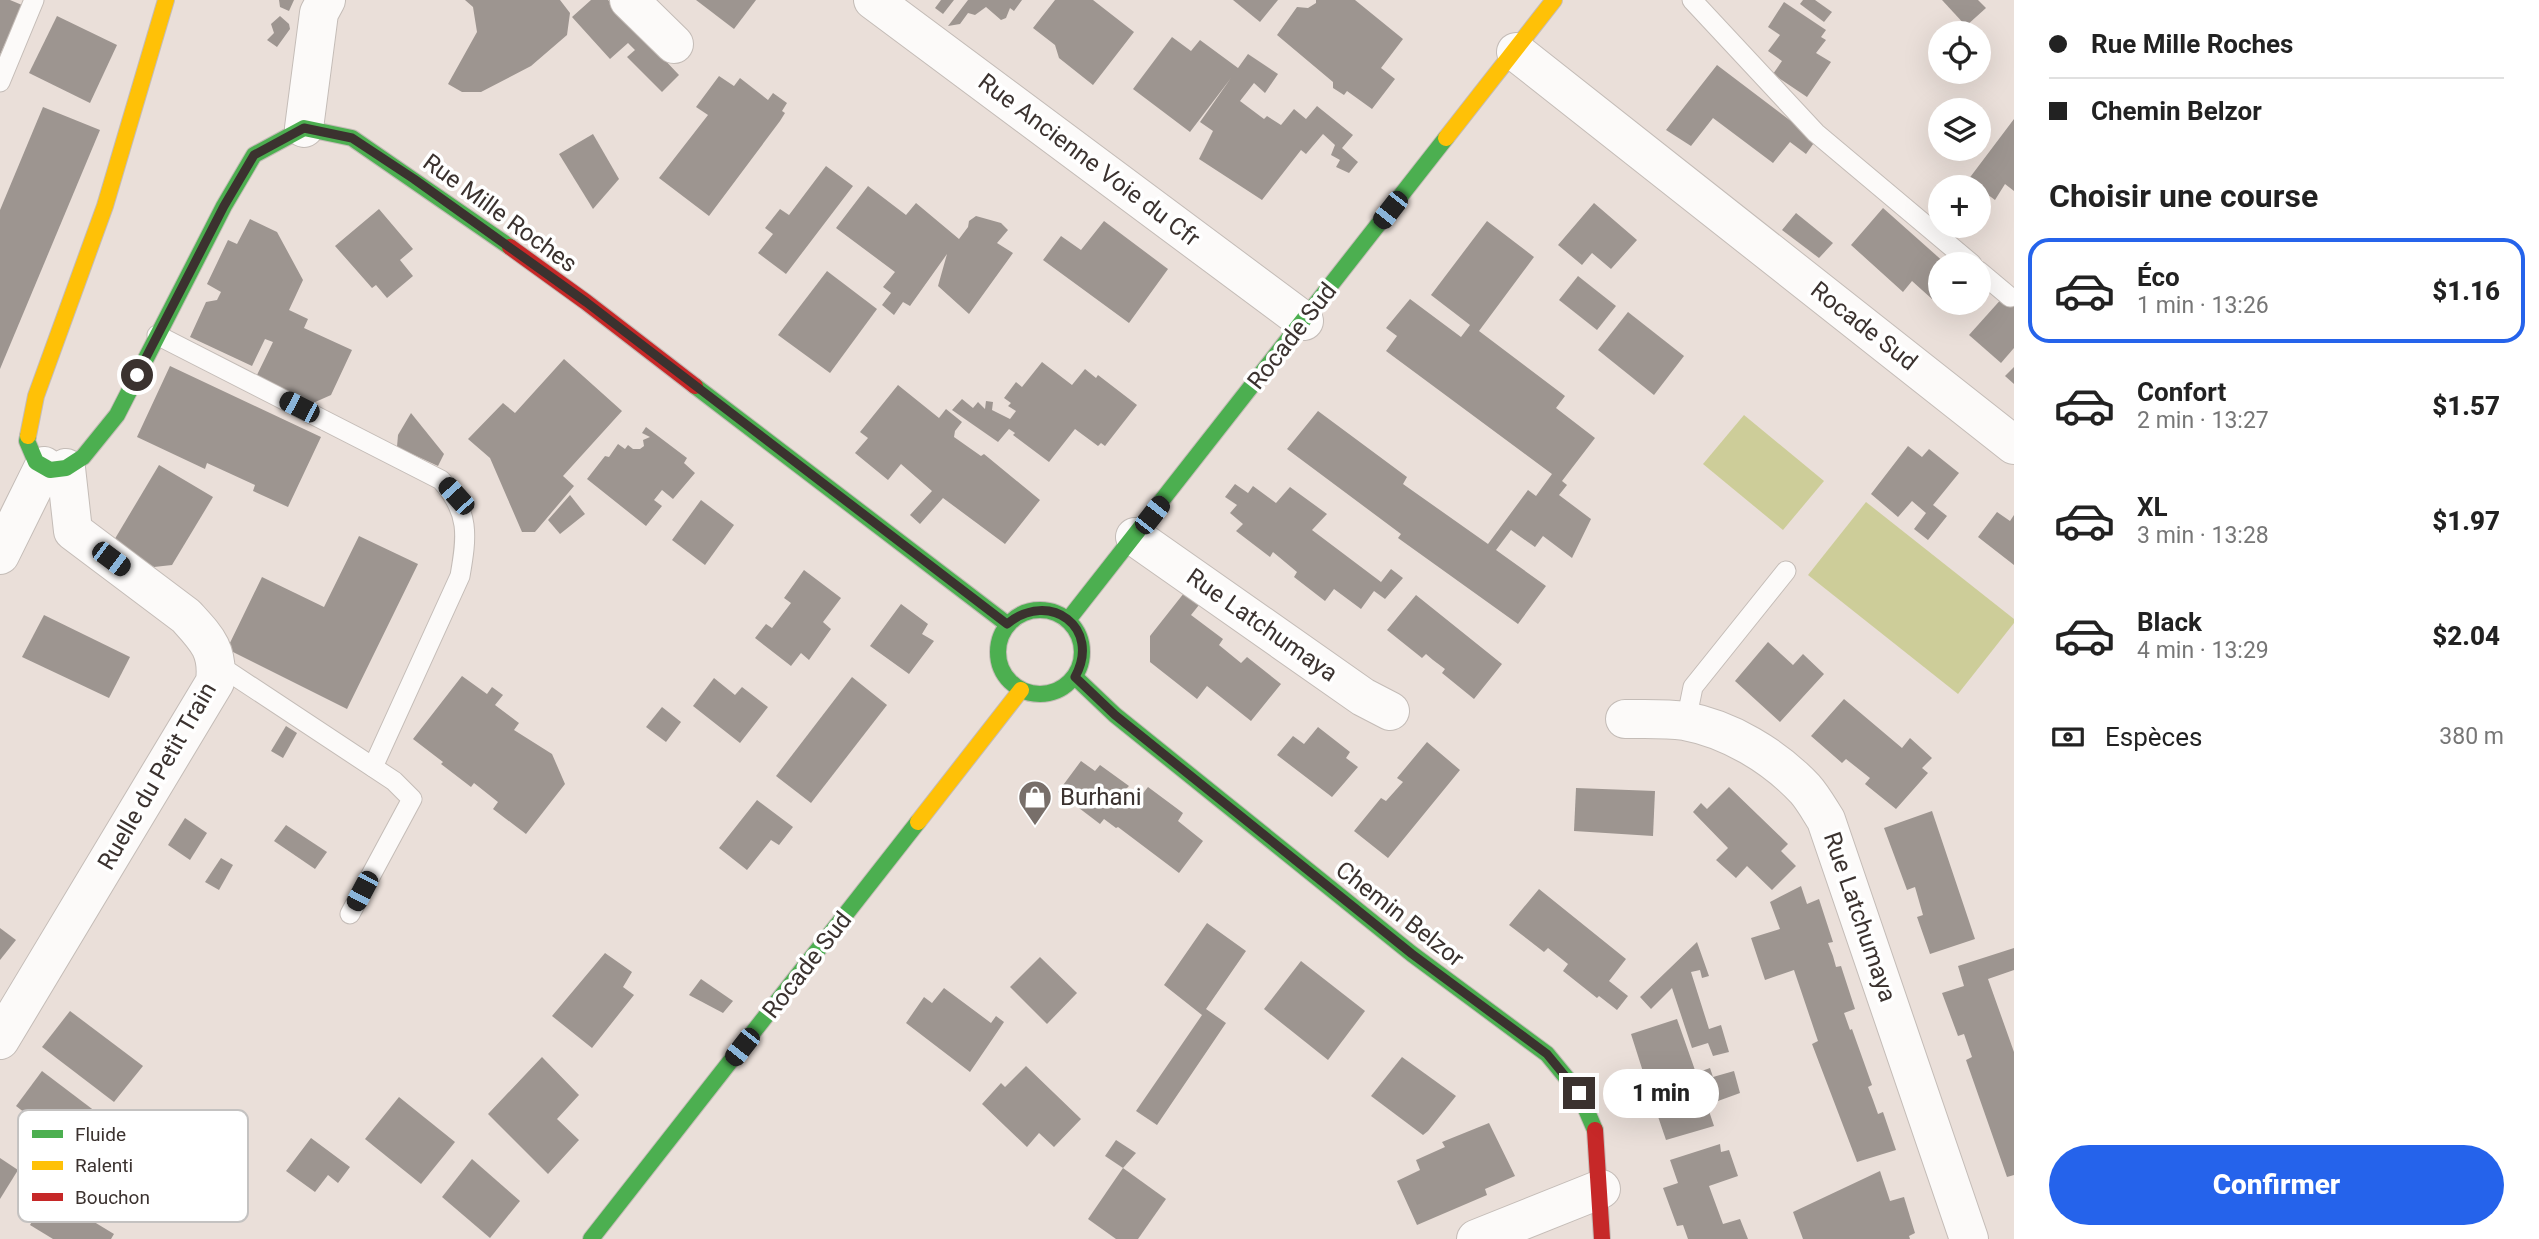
<!DOCTYPE html>
<html lang="fr">
<head>
<meta charset="utf-8">
<style>
  body { margin:0; font-family:Roboto,sans-serif; background:#f2f2f2; color:#222; height:100vh; display:flex; flex-direction:column; font-size:26px; white-space:nowrap }
  * { box-sizing:border-box; margin:0 }
  p { font-size:23px; color:#767676 }
  .icon { flex:none; width:38px; height:38px; fill:none; stroke:currentColor; stroke-width:2; stroke-linecap:round; stroke-linejoin:round }
  .map { position:relative; flex:1; overflow:hidden }
  .side { display:flex; flex-direction:column; background:#fff; width:525px }
  .side>* { flex:none }
  .hud { display:grid; align-content:center; height:154px; padding:0 35px; background:#fff }
  .tools { position:absolute; left:1928px; top:21px; display:grid; gap:14px }
  .tools a { display:grid; place-items:center; width:63px; height:63px; border-radius:50%; background:#fff; box-shadow:0 7px 28px #0002; font-size:35px }
  .end { position:absolute; width:32px; height:32px; margin:-16px; border:9px solid #3b322f; background:#fff; box-shadow:0 0 0 4px #fff }
  .from { border-radius:50% }
  .bubble { position:absolute; height:49px; border-radius:24px; background:#fff; box-shadow:0 7px 28px #0002; font-size:23px; font-weight:800; line-height:49px; text-align:center }
  .car { position:absolute; width:21px; height:42px; margin:-21px -10px; border-radius:9px; box-shadow:0 0 5px 2px #0007; background:linear-gradient(#222 24%,#8ab4d8 0 40%,#222 0 76%,#8ab4d8 0 86%,#222 0) }
  .hud b { display:flex; align-items:center; gap:24px; height:66px; font-size:26px }
  .hud b+b { border-top:2px solid #e0e0e0 }
  .hud i { width:18px; height:18px; background:#222 }
  ul { padding:0; list-style:none }
  li { display:flex; align-items:center; gap:21px; height:105px; margin:0 14px 10px; padding:0 21px; border:4px solid transparent; border-radius:21px }
  li div { flex:1 }
  li b { display:block; font-size:26px }
  li em { font-style:normal; font-weight:800 }
  li.selected { border-color:#2563eb }
  li>.icon { width:63px; height:63px; stroke-width:1.5 }
  h2 { padding:0 35px; font-size:32px; line-height:84px }
  .pay { display:flex; align-items:center; gap:18px; height:77px; padding:0 35px; font-size:26px }
  .pay p { margin-inline-start:auto }
  .action { display:flex; gap:14px; margin-top:auto; padding:14px 35px }
  .action a { flex:1; height:80px; border-radius:42px; background:#2563eb; color:#fff; font-size:28px; font-weight:800; line-height:80px; text-align:center }
  main { display:flex; flex:1; min-height:0 }
  .map>svg:first-child { display:block }
</style>
</head>
<body>
<main>
<div class="map">
<svg width="2014" height="1239" viewBox="0 0 2014 1239">
  <rect width="100%" height="100%" fill="#eadfd9"/>
  <g fill="#cdcd99">
    <path d="M1744 415 1824 481 1783 530 1703 464Z"/>
    <path d="M1866 502 2014 619V623L1958 694 1808 575Z"/>
  </g>
  <g fill="#9d9590">
    <path d="M0 0H10L22 5 0 55Z"/>
    <path d="M279 0H294L289 11 280 7Z"/>
    <path d="M465 0H560L570 13 567 35 531 66 481 92H462L448 84 477 32 473 7Z"/>
    <path d="M591 0H608L679 75 662 92 627 57 635 50 628 43 610 59 572 17Z"/>
    <path d="M696 0H756L734 29Z"/>
    <path d="M941 0H954L943 14 935 8Z"/>
    <path d="M968 0H1022L1014 11 1010 8 1006 18 1001 20 986 7 975 15 968 13 960 24 948 26Z"/>
    <path d="M1055 0H1093L1134 32 1093 85 1059 58 1055 45 1033 28Z"/>
    <path d="M1233 0H1278L1260 22Z"/>
    <path d="M1316 0H1355L1403 39 1381 68 1395 79 1372 109 1347 91 1344 95 1333 88V82L1277 35 1297 7 1308 8 1316 3Z"/>
    <path d="M1803 0H1815L1832 12 1824 22 1800 4Z"/>
    <path d="M1942 0H1978L1986 8 1966 26Z"/>
    <path d="M1784 2 1826 30 1821 37 1826 40 1816 53 1831 62 1807 97 1773 74 1782 61 1768 51 1780 35 1768 27Z"/>
    <path d="M57 16 117 45 90 103 29 73Z"/>
    <path d="M280 16 289 24 290 29 277 47 267 40 274 33 271 24Z"/>
    <path d="M1172 37 1191 51 1200 40 1238 68 1248 54 1278 74 1265 93 1254 83 1240 101 1264 119 1267 116 1281 125 1294 109 1306 119 1317 106 1353 135 1342 148 1358 162 1349 173 1336 167 1340 160 1331 155 1335 145 1323 134 1306 154 1301 150 1262 200 1199 159 1213 131 1200 122 1231 78 1190 132 1133 89Z"/>
    <path d="M1717 65 1816 140 1806 154 1790 142 1773 163 1713 118 1691 146 1666 130Z"/>
    <path d="M719 76 734 86 740 78 768 100 773 93 787 103 782 111 785 113 780 121 709 216 659 178 708 115 696 107Z"/>
    <path d="M43 107 100 130 0 369V210Z"/>
    <path d="M2014 119V191L2005 184 1995 200 1968 180Z"/>
    <path d="M593 134 619 179 593 209 559 154Z"/>
    <path d="M826 166 853 186 786 274 758 253 773 234 765 228 780 209 789 215Z"/>
    <path d="M868 186 906 215 916 203 959 239 968 227 969 221 976 216 1001 223 1008 230 997 243 1013 253 969 314 938 286 947 254 910 306 903 302 894 315 882 305 891 293 883 287 895 272 836 228Z"/>
    <path d="M1594 203 1637 240 1611 269 1592 253 1582 265 1558 245Z"/>
    <path d="M1883 208 1946 264H1941V289L1932 299 1912 281 1903 292 1851 245Z"/>
    <path d="M379 209 413 249 400 260 413 276 387 298 376 285 372 288 335 246Z"/>
    <path d="M1796 213 1833 243 1819 258 1782 230Z"/>
    <path d="M250 219 277 232 303 280 289 310 308 319 304 328 352 350 331 395 313 403 256 377 273 342 265 339 252 366 190 337 206 302 217 300 221 292 207 284 228 240 237 244Z"/>
    <path d="M1104 221 1168 269 1129 323 1043 260 1061 236 1081 250Z"/>
    <path d="M1487 221 1534 257 1479 331 1565 396 1556 408 1595 438 1562 481 1567 485 1559 495 1591 519 1572 558 1543 536 1535 547 1511 530 1496 550 1546 586 1518 624 1398 538 1401 534 1287 449 1318 411 1407 477 1403 484 1488 544 1528 490 1536 496 1552 474 1386 351 1397 336 1386 328 1410 299 1461 337 1470 325 1431 295Z"/>
    <path d="M827 271 877 309 830 373 778 335Z"/>
    <path d="M1578 276 1616 306 1597 330 1559 300Z"/>
    <path d="M2004 296 2014 305V348L2001 363 1969 335Z"/>
    <path d="M1628 312 1684 356 1654 395 1598 350Z"/>
    <path d="M564 359 622 411 563 476 574 486 535 532H522L490 458 468 439 503 403 515 413Z"/>
    <path d="M1042 362 1072 385 1085 369 1096 378 1098 375 1137 405 1105 446 1101 443 1098 446 1075 429 1049 462 1013 435 1015 433 1009 429 998 442 952 410 962 399 973 408 978 402 985 409 986 401 993 402 992 410 1010 419 1016 411 1008 406 1011 403 1004 398 1016 382 1022 387Z"/>
    <path d="M170 366 321 437 288 507 253 491 255 485 207 463 205 469 137 437Z"/>
    <path d="M2014 367V384L2005 376Z"/>
    <path d="M898 385 939 418 946 409 962 422 955 431 954 437 981 456 984 454 1040 500 1005 544 943 498 920 524 910 515 932 491 901 464 888 480 855 453 868 438 860 432Z"/>
    <path d="M411 413 444 454 438 466 397 447 398 435Z"/>
    <path d="M646 427 687 458 684 463 695 473 673 499 662 490 654 500 662 506 646 526 587 479 605 456 609 457 618 444 625 449 628 445 633 449H640L644 446 643 440 650 437 642 433Z"/>
    <path d="M1908 446 1922 457 1929 449 1959 473 1933 505 1947 516 1928 540 1914 529 1926 513 1912 501 1898 517 1871 494Z"/>
    <path d="M159 465 213 497 172 565 154 567 113 542Z"/>
    <path d="M1235 484 1248 493 1253 486 1276 503 1290 487 1327 514 1312 530 1381 582 1391 569 1403 578 1385 599 1374 591 1361 609 1334 589 1325 601 1294 577 1297 572 1273 552 1270 557 1236 531 1243 524 1230 513 1237 505 1225 497Z"/>
    <path d="M570 495 585 514 560 534 548 520Z"/>
    <path d="M701 500 734 525 705 565 672 540Z"/>
    <path d="M1997 512 2010 521 2014 515V565L1978 537Z"/>
    <path d="M359 536 418 564 347 709 227 649 262 577 324 607Z"/>
    <path d="M804 570 841 598 823 622 831 629 809 660 801 653 791 666 755 638 766 624 772 628 791 603 784 598Z"/>
    <path d="M1184 593 1199 605 1191 615 1223 639 1219 645 1241 663 1247 657 1281 684 1251 721 1207 686 1197 699 1150 662V636Z"/>
    <path d="M1416 595 1502 664 1474 699 1442 673 1445 669 1433 660 1426 654 1422 658 1387 630Z"/>
    <path d="M901 604 928 624 922 634 934 641 909 674 870 646Z"/>
    <path d="M44 615 130 657 109 698 22 657Z"/>
    <path d="M1768 642 1793 665 1803 654 1824 674 1780 722 1735 681Z"/>
    <path d="M462 676 487 694 492 687 503 695 495 705 519 723 514 730 552 754 565 784 526 834 493 809 498 802 474 783 471 787 441 764 443 762 413 739Z"/>
    <path d="M852 677 887 705 811 803 776 776Z"/>
    <path d="M714 678 735 695 742 687 768 707 740 743 693 706Z"/>
    <path d="M1844 699 1902 748 1910 738 1932 758 1922 768 1928 773 1896 809 1865 784 1870 778 1846 759 1842 763 1811 736Z"/>
    <path d="M662 707 681 722 666 742 646 727Z"/>
    <path d="M286 726 297 733 283 758 271 751Z"/>
    <path d="M1318 727 1350 752 1346 758 1358 767 1332 797 1277 755 1293 736 1304 744Z"/>
    <path d="M1427 742 1460 770 1388 858 1354 831 1381 798 1386 801 1403 782 1397 778Z"/>
    <path d="M1081 761 1095 771 1100 765 1129 786 1123 792 1136 802 1148 787 1183 813 1178 821 1203 841 1179 873 1118 827 1116 828 1104 819 1100 824 1058 792Z"/>
    <path d="M1729 787 1788 844 1781 851 1796 866 1772 890 1747 866 1736 878 1716 860 1728 848 1693 812 1701 803 1707 809Z"/>
    <path d="M1576 788 1655 791 1653 836 1574 831Z"/>
    <path d="M757 800 793 827 779 845 771 840 747 870 719 848Z"/>
    <path d="M1932 811 1975 939 1930 954 1917 917 1923 915 1915 887 1907 890 1884 828Z"/>
    <path d="M185 818 207 833 190 860 168 845Z"/>
    <path d="M286 825 327 852 315 869 274 841Z"/>
    <path d="M221 858 233 865 219 890 205 882Z"/>
    <path d="M1801 886 1807 904 1819 899 1833 942 1828 943 1833 956 1836 967 1841 966 1855 1009 1844 1013 1850 1030 1852 1029 1872 1085 1868 1087 1873 1100 1878 1114 1883 1112 1896 1150 1857 1162 1812 1044 1818 1041 1794 970 1765 980 1751 938 1780 929 1770 902Z"/>
    <path d="M1539 889 1626 959 1609 981 1628 996 1617 1010 1599 996 1597 998 1563 971 1568 964 1548 948 1544 952 1509 925Z"/>
    <path d="M1207 923 1246 951 1206 1009 1226 1023 1157 1125 1136 1111 1202 1015 1164 985Z"/>
    <path d="M0 928 16 940 0 960Z"/>
    <path d="M1697 942 1709 976 1702 978 1700 970 1691 972 1709 1029 1721 1025 1729 1052 1713 1056 1708 1043 1692 1048 1672 988 1651 1009 1640 997Z"/>
    <path d="M2014 948V970L1988 979 2014 1052V1175L2007 1177 1966 1060 1972 1057 1964 1034 1958 1036 1942 993 1964 986 1958 966Z"/>
    <path d="M605 953 632 972 623 987 634 995 592 1048 552 1016Z"/>
    <path d="M1040 957 1077 993 1047 1024 1010 987Z"/>
    <path d="M1301 961 1365 1011 1328 1060 1264 1009Z"/>
    <path d="M701 979 733 1001 723 1013 689 995Z"/>
    <path d="M944 988 991 1023 996 1016 1004 1022 970 1072 906 1023 924 997 932 1003Z"/>
    <path d="M70 1011 143 1066 114 1102 42 1047Z"/>
    <path d="M1677 1019 1696 1073 1710 1068 1713 1077 1734 1071 1740 1093 1707 1105 1714 1126 1666 1140 1653 1102 1660 1101 1653 1076 1645 1078 1631 1034Z"/>
    <path d="M542 1057 579 1095 557 1119 579 1140 548 1174 488 1114Z"/>
    <path d="M1402 1057 1456 1096 1428 1131 1423 1135 1371 1096Z"/>
    <path d="M1026 1066 1081 1119 1054 1147 1039 1133 1027 1147 982 1104 1001 1083 1005 1087Z"/>
    <path d="M42 1071 104 1118 77 1153 16 1106Z"/>
    <path d="M399 1097 455 1142 421 1184 365 1139Z"/>
    <path d="M1489 1123 1515 1176 1485 1189 1487 1195 1417 1225 1397 1181 1420 1170 1416 1160 1445 1147 1442 1142Z"/>
    <path d="M311 1138 350 1167 338 1183 328 1175 315 1192 286 1171Z"/>
    <path d="M1116 1140 1136 1153 1123 1168 1105 1156Z"/>
    <path d="M1720 1144 1721 1152 1729 1150 1738 1176 1709 1186 1723 1224 1740 1219 1748 1239H1688L1683 1225 1677 1226 1663 1188 1678 1183 1670 1160Z"/>
    <path d="M0 1158 18 1170 0 1199Z"/>
    <path d="M472 1159 520 1201 490 1238 442 1197Z"/>
    <path d="M1123 1168 1166 1199 1138 1239H1116L1088 1219Z"/>
    <path d="M1880 1171 1890 1201 1904 1197 1915 1233 1909 1236 1910 1239H1803L1793 1212Z"/>
    <path d="M48 1194 114 1234 111 1239H53L30 1225Z"/>
  </g>
  <g fill="none" stroke-linecap="round" stroke-linejoin="round">
    <g stroke="#c4bcb7" stroke-width="21">
      <g id="lane">
        <path d="M1692 0 1816 133 1972 264"/>
        <path d="M0 82 34 0"/>
        <path d="M1979 271 2010 297"/>
        <path d="M157 335 441 480C470 512 467 536 460 576L373 767"/>
        <path d="M217 664 394 781 412 799 350 914"/>
        <path d="M1686 721 1693 687 1786 571"/>
      </g>
    </g>
    <g stroke="#c4bcb7" stroke-width="40">
      <g id="street">
        <path d="M629 0 674 44"/>
        <path d="M873 0 1304 321"/>
        <path d="M1516 52 2014 445"/>
        <path d="M304 128 319 13 326 0"/>
        <path d="M1135 537 1363 697 1390 711"/>
        <path d="M0 555 44 466"/>
        <path d="M1625 719C1645 719 1665 718 1685 721 1729 729 1774 756 1805 789 1813 798 1819 809 1826 820L1969 1239"/>
        <path d="M0 1040 215 682C219 650 206 638 186 616L73 531 66 468"/>
        <path d="M1476 1239 1601 1189"/>
      </g>
    </g>
    <g stroke="#c4bcb7" stroke-width="18">
      <g id="fast">
        <path d="M695 386 1007 624"/>
        <path d="M28 436 27 441 36 462 50 470 66 468 83 457 117 415 224 206 254 155 304 128 352 138 510 247"/>
        <circle cx="1040" cy="652" r="42"/>
        <path d="M1068 620 1446 138"/>
        <path d="M1075 677 1115 715 1412 954 1547 1054 1579 1093 1595 1130"/>
        <path d="M591 1239 918 822"/>
      </g>
    </g>
    <g stroke="#c4bcb7" stroke-width="18">
      <g id="slow">
        <path d="M1446 138 1554 0"/>
        <path d="M28 436 36 396 105 206 166 0"/>
        <path d="M918 822 1021 690"/>
      </g>
    </g>
    <g stroke="#c4bcb7" stroke-width="18">
      <g id="jam">
        <path d="M510 247 586 302 695 386"/>
        <path d="M1595 1130 1602 1239"/>
      </g>
    </g>
    <use href="#lane" stroke="#fcfaf9" stroke-width="19"/>
    <use href="#street" stroke="#fcfaf9" stroke-width="38"/>
    <use href="#fast" stroke="#4caf50" stroke-width="16"/>
    <use href="#slow" stroke="#ffc107" stroke-width="16"/>
    <use href="#jam" stroke="#c62828" stroke-width="16"/>
  </g>
  <g fill="none" stroke-linecap="round" stroke-linejoin="round">
    <path stroke="#3b322f" stroke-width="9" d="M137 375 224 206 254 155 304 128 352 138 414 179 586 302 1007 624C1050 589 1102 628 1075 677L1115 715 1412 954 1547 1054 1579 1093"/>
  </g>
  <defs>
    <g id="shop-pin" transform="scale(1.75)"><path d="M0 17L-7.5 6A9.5 9.5 0 1 1 7.5 6Z" fill="#786f6a" stroke="#fff"/><path d="M-5-2.5h2.3a2.7 3.5 0 0 1 5.4 0H5L5.5 6h-11ZM-1.5-2.5h3a1.5 2.3 0 0 0-3 0Z" fill="#fff"/></g>
  </defs>
  <g fill-rule="evenodd">
    <use href="#shop-pin" x="1035" y="797"/>
  </g>
  <g text-anchor="middle" stroke-width="7" stroke-linejoin="round" paint-order="stroke">
    <g font-size="24" fill="#3b322f" stroke="#fff">
      <text transform="translate(1089 160) rotate(37)" y="8">Rue Ancienne Voie du Cfr</text>
      <text transform="translate(500 213) rotate(36)" y="8">Rue Mille Roches</text>
      <text transform="translate(1864 326) rotate(38)" y="8">Rocade Sud</text>
      <text transform="translate(1292 336) rotate(-52)" y="8">Rocade Sud</text>
      <text transform="translate(1262 625) rotate(35)" y="8">Rue Latchumaya</text>
      <text transform="translate(157 776) rotate(-60)" y="8">Ruelle du Petit Train</text>
      <text transform="translate(1400 914) rotate(38)" y="8">Chemin Belzor</text>
      <text transform="translate(1860 917) rotate(71)" y="8">Rue Latchumaya</text>
      <text transform="translate(807 965) rotate(-52)" y="8">Rocade Sud</text>
    </g>
    <g font-size="24" fill="#3b322f" stroke="#fff" text-anchor="start">
      <text x="1060" y="805">Burhani</text>
    </g>
  </g>
  <rect x="18" y="1110" width="230" height="112" rx="10" fill="#fff" stroke="#c4c2c1" stroke-width="2"/>
  <rect x="32" y="1130" width="31" height="8" fill="#4caf50"/>
  <rect x="32" y="1161" width="31" height="9" fill="#ffc107"/>
  <rect x="32" y="1193" width="31" height="8" fill="#c62828"/>
  <g font-size="19" fill="#3b322f">
    <text x="75" y="1141">Fluide</text>
    <text x="75" y="1172">Ralenti</text>
    <text x="75" y="1204">Bouchon</text>
  </g>
</svg>
<div class="tools">
<a><svg class="icon" aria-label="locate" viewBox="0 0 24 24"><circle cx="12" cy="12" r="6"/><path d="M12 2v4M12 18v4M2 12h4M18 12h4"/></svg></a>
<a><svg class="icon" aria-label="layers" viewBox="0 0 24 24"><path d="M12 4l9 5-9 5-9-5zM3 14l9 5 9-5"/></svg></a>
<a>+</a>
<a>−</a>
</div>
<i class="end from" style="left:137px;top:375px"></i>
<i class="end" style="left:1579px;top:1093px"></i>
<div class="bubble" style="left:1603px;top:1069px;width:116px">1 min</div>
<i class="car" style="left:1390px;top:210px;rotate:218deg"></i>
<i class="car" style="left:299px;top:407px;rotate:297deg"></i>
<i class="car" style="left:456px;top:496px;rotate:318deg"></i>
<i class="car" style="left:1152px;top:515px;rotate:38deg"></i>
<i class="car" style="left:111px;top:559px;rotate:127deg"></i>
<i class="car" style="left:362px;top:891px;rotate:208deg"></i>
<i class="car" style="left:742px;top:1047px;rotate:218deg"></i>
</div>
<section class="side">
<div class="hud">
<b><i class="from"></i>Rue Mille Roches</b>
<b><i></i>Chemin Belzor</b>
</div>
<h2>Choisir une course</h2>
<ul>
<li class="selected"><svg class="icon" aria-label="car" viewBox="0 0 24 24"><path d="M5 17H2v-5l4-1 3-4h7l3 4 3 1v5h-3M9 17h6M6 11h13"/><circle cx="7" cy="17" r="2"/><circle cx="17" cy="17" r="2"/></svg><div><b>Éco</b><p>1 min · 13:26</p></div><em>$1.16</em></li>
<li><svg class="icon" aria-label="car" viewBox="0 0 24 24"><path d="M5 17H2v-5l4-1 3-4h7l3 4 3 1v5h-3M9 17h6M6 11h13"/><circle cx="7" cy="17" r="2"/><circle cx="17" cy="17" r="2"/></svg><div><b>Confort</b><p>2 min · 13:27</p></div><em>$1.57</em></li>
<li><svg class="icon" aria-label="car" viewBox="0 0 24 24"><path d="M5 17H2v-5l4-1 3-4h7l3 4 3 1v5h-3M9 17h6M6 11h13"/><circle cx="7" cy="17" r="2"/><circle cx="17" cy="17" r="2"/></svg><div><b>XL</b><p>3 min · 13:28</p></div><em>$1.97</em></li>
<li><svg class="icon" aria-label="car" viewBox="0 0 24 24"><path d="M5 17H2v-5l4-1 3-4h7l3 4 3 1v5h-3M9 17h6M6 11h13"/><circle cx="7" cy="17" r="2"/><circle cx="17" cy="17" r="2"/></svg><div><b>Black</b><p>4 min · 13:29</p></div><em>$2.04</em></li>
</ul>
<div class="pay"><svg class="icon" aria-label="cash" viewBox="0 0 24 24"><path d="M3 7h18v10H3z"/><circle cx="12" cy="12" r="2"/></svg>Espèces<p>380 m</p></div>
<div class="action"><a>Confirmer</a></div>
</section>
</main>
</body>
</html>
